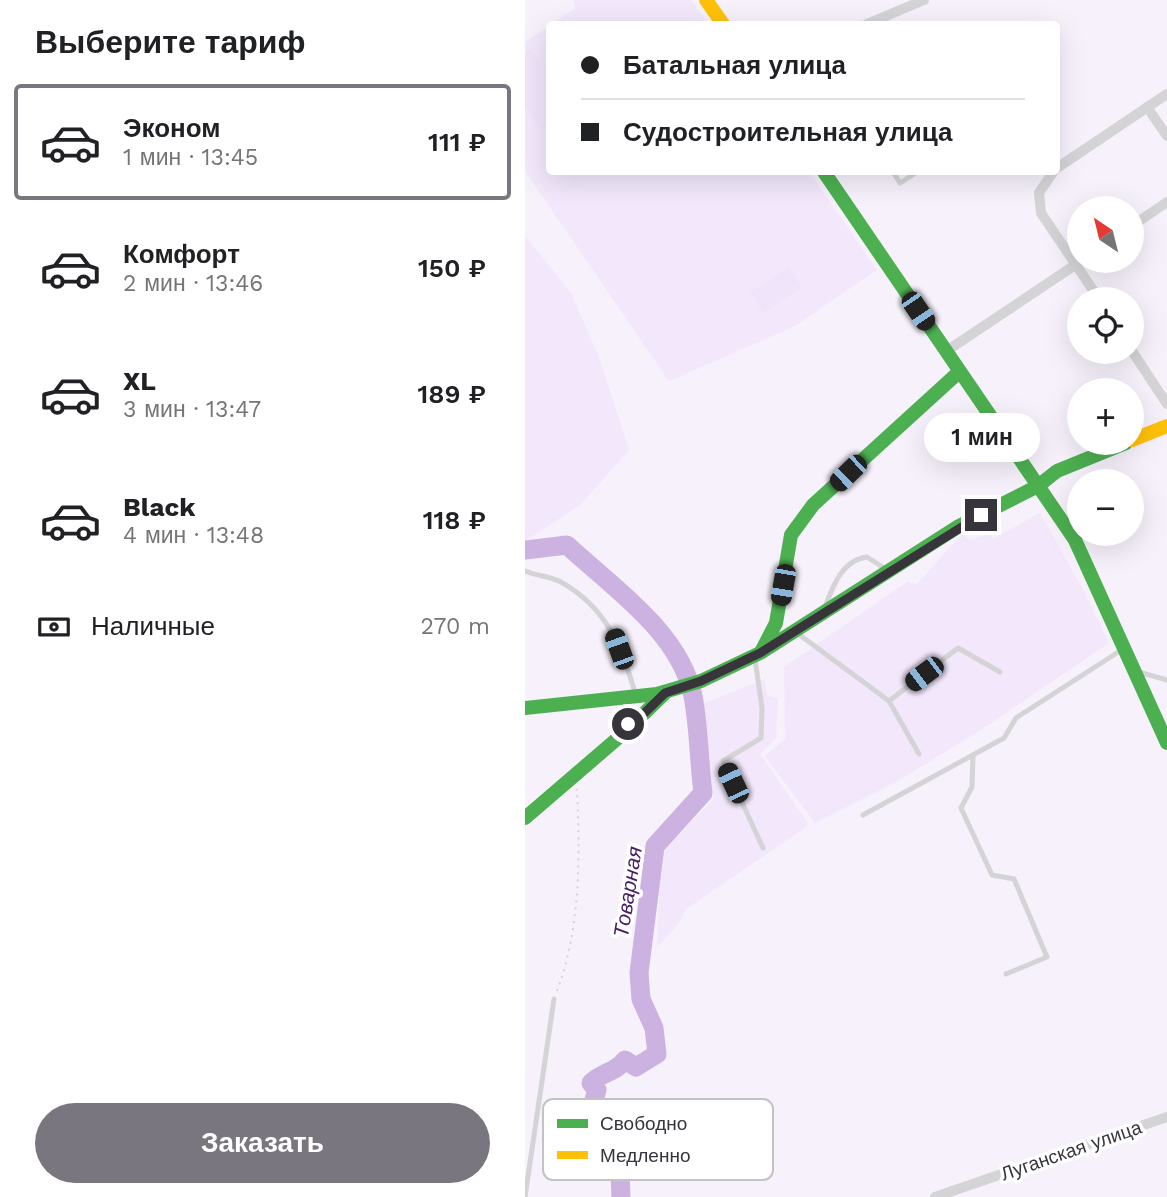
<!DOCTYPE html>
<html lang="ru">
<head>
<meta charset="utf-8">
<style>
  body { margin:0; font-family:"Work Sans",sans-serif; background:#f6f6f6; color:#202124; height:100vh; display:flex; flex-direction:column; font-size:26px; white-space:nowrap }
  * { box-sizing:border-box; margin:0 }
  p { font-size:23px; color:#757577 }
  .icon { flex:none; width:38px; height:38px; fill:none; stroke:currentColor; stroke-width:2; stroke-linecap:round; stroke-linejoin:round }
  .map { position:relative; flex:1; overflow:hidden }
  .panel { display:flex; flex-direction:column; background:#fff; width:525px }
  .panel>* { flex:none }
  .top-card { position:absolute; left:21px; top:21px; width:514px; height:154px; border-radius:7px; box-shadow:0 7px 28px #0002; display:grid; align-content:center; height:154px; padding:0 35px; background:#fff }
  .needle { width:46px; rotate:325deg }
  .tools { position:absolute; left:542px; top:196px; display:grid; gap:14px }
  .tools a { display:grid; place-items:center; width:77px; height:77px; border-radius:50%; background:#fff; box-shadow:0 7px 28px #0002; font-size:35px }
  .end { position:absolute; width:32px; height:32px; margin:-16px; border:9px solid #38343c; background:#fff; box-shadow:0 0 0 4px #fff }
  .from { border-radius:50% }
  .bubble { position:absolute; height:49px; border-radius:24px; background:#fff; box-shadow:0 7px 28px #0002; font-size:23px; font-weight:600; line-height:49px; text-align:center }
  .car { position:absolute; width:21px; height:42px; margin:-21px -10px; border-radius:9px; box-shadow:0 0 5px 2px #0007; background:linear-gradient(#222 24%,#8ab4d8 0 40%,#222 0 76%,#8ab4d8 0 86%,#222 0) }
  .top-card b { display:flex; align-items:center; gap:24px; height:66px; font-size:26px }
  .top-card b+b { border-top:2px solid #e0e0e0 }
  .top-card i { width:18px; height:18px; background:#202124 }
  ul { padding:0; list-style:none }
  li { display:flex; align-items:center; gap:21px; height:116px; margin:0 14px 10px; padding:0 21px; border:4px solid transparent; border-radius:7px }
  li div { flex:1 }
  li b { display:block; font-size:26px }
  li em { font-style:normal; font-weight:600 }
  li.selected { border-color:#7a767f }
  li>.icon { width:63px; height:63px; stroke-width:1.5 }
  h2 { padding:0 35px; font-size:32px; line-height:84px }
  .pay { display:flex; align-items:center; gap:18px; height:77px; padding:0 35px; font-size:26px }
  .pay p { margin-inline-start:auto }
  .button { display:flex; gap:14px; margin-top:auto; padding:14px 35px }
  .button a { flex:1; height:80px; border-radius:42px; background:#7a767f; color:#fff; font-size:28px; font-weight:600; line-height:80px; text-align:center }
  main { display:flex; flex:1; min-height:0 }
  .map>svg:first-child { display:block }
</style>
</head>
<body>
<main>
<section class="panel">
<h2>Выберите тариф</h2>
<ul>
<li class="selected"><svg class="icon" aria-label="car" viewBox="0 0 24 24"><path d="M5 17H2v-5l4-1 3-4h7l3 4 3 1v5h-3M9 17h6M6 11h13"/><circle cx="7" cy="17" r="2"/><circle cx="17" cy="17" r="2"/></svg><div><b>Эконом</b><p>1 мин · 13:45</p></div><em>111 ₽</em></li>
<li><svg class="icon" aria-label="car" viewBox="0 0 24 24"><path d="M5 17H2v-5l4-1 3-4h7l3 4 3 1v5h-3M9 17h6M6 11h13"/><circle cx="7" cy="17" r="2"/><circle cx="17" cy="17" r="2"/></svg><div><b>Комфорт</b><p>2 мин · 13:46</p></div><em>150 ₽</em></li>
<li><svg class="icon" aria-label="car" viewBox="0 0 24 24"><path d="M5 17H2v-5l4-1 3-4h7l3 4 3 1v5h-3M9 17h6M6 11h13"/><circle cx="7" cy="17" r="2"/><circle cx="17" cy="17" r="2"/></svg><div><b>XL</b><p>3 мин · 13:47</p></div><em>189 ₽</em></li>
<li><svg class="icon" aria-label="car" viewBox="0 0 24 24"><path d="M5 17H2v-5l4-1 3-4h7l3 4 3 1v5h-3M9 17h6M6 11h13"/><circle cx="7" cy="17" r="2"/><circle cx="17" cy="17" r="2"/></svg><div><b>Black</b><p>4 мин · 13:48</p></div><em>118 ₽</em></li>
</ul>
<div class="pay"><svg class="icon" aria-label="cash" viewBox="0 0 24 24"><path d="M3 7h18v10H3z"/><circle cx="12" cy="12" r="2"/></svg>Наличные<p>270 m</p></div>
<div class="button"><a>Заказать</a></div>
</section>
<div class="map">
<svg width="642" height="1197" viewBox="0 0 642 1197">
  <rect width="100%" height="100%" fill="#f6f1fb"/>
  <g fill="#f2e7fb">
    <path d="M48 0H166L183 24H26L51 8Z"/>
    <path d="M24 26V172H284L352 270 268 327 144 381 0 171V42Z"/>
    <path d="M0 236 46 293 74 357 104 450 55 505 0 541Z"/>
    <path d="M515 513 560 593 584 643 451 733 371 782 290 823 240 756 260 739 259 667 382 582 392 584 437 534 445 540 465 534 468 539Z"/>
    <path d="M240 679 242 696 253 698 251 738 235 754 284 825 161 909 153 925 132 947 136 851 189 799 175 705Z"/>
  </g>
  <g fill="#f0e4fa">
    <path d="M6 49 24 76V125L16 130 0 107V52Z"/>
    <path d="M264 267 277 288 238 313 225 292Z"/>
  </g>
  <g fill="none" stroke-linecap="round" stroke-linejoin="round">
    <path stroke="#ccb2e0" stroke-width="19" d="M0 550 42 545C87 587 155 632 168 696 174 728 174 762 178 793L130 846 114 973 116 999 129 1028 132 1054 111 1067 100 1060C90 1073 77 1072 66 1083L72 1090 67 1106 72 1111H111L115 1115 111 1168 99 1166 95 1174 96 1197"/>
    <path stroke="#d5d2d7" stroke-width="2" stroke-dasharray="2 5" stroke-linecap="butt" d="M32 991C56 928 55 855 52 789"/>
    <g stroke="#d4d3d6" stroke-width="5">
      <path d="M368 172 375 183 392 172"/>
      <path d="M0 571C11 576 25 576 36 582 82 608 97 647 111 696"/>
      <path d="M300 607C308 586 317 560 342 557L362 570"/>
      <path d="M272 633 364 701 394 754"/>
      <path d="M230 659 237 708 236 738 198 761 238 848"/>
      <path d="M614 672 642 680"/>
      <path d="M364 701 433 648 475 672"/>
      <path d="M448 755 447 787 436 808 467 875 489 879 522 957 481 974"/>
      <path d="M338 815 479 738 491 718 598 649"/>
      <path d="M0 1197 29 999"/>
    </g>
    <g stroke="#d4d3d6" stroke-width="10">
      <path d="M342 24 399 0"/>
      <path d="M622 107 642 136"/>
      <path d="M532 168 642 94"/>
      <path d="M528 172 514 193 516 213 574 299"/>
      <path d="M607 226 642 202"/>
      <path d="M607 351 642 404"/>
      <path d="M420 352 556 261"/>
      <path d="M410 1197 642 1117"/>
    </g>
    <g stroke="#4caf50" stroke-width="14">
      <path d="M299 172 550 540 642 743"/>
      <path d="M236 652 251 623 266 535 288 505 434 372"/>
      <path d="M0 708 132 694 176 681 235 653 434 526 513 486 532 471 601 443"/>
      <path d="M0 818 100 732 140 693"/>
    </g>
    <g stroke="#ffc107" stroke-width="14">
      <path d="M181 0 198 24"/>
      <path d="M607 440 642 426"/>
    </g>
  </g>
  <g fill="none" stroke-linecap="round" stroke-linejoin="round">
    <path stroke="#38343c" stroke-width="9" d="M103 724 100 732 140 693 176 681 235 653 456 515"/>
  </g>
  <g text-anchor="middle" stroke-width="7" stroke-linejoin="round" paint-order="stroke">
    <g font-size="19" fill="#38343c" stroke="#fff">
      <text transform="translate(546 1150) rotate(-19)" y="7">Луганская улица</text>
    </g>
    <g font-size="21" font-style="italic" fill="#481c63" stroke="#fff">
      <text transform="translate(103 892) rotate(-81)" y="7">Товарная</text>
    </g>
  </g>
  <rect x="18" y="1099" width="230" height="81" rx="10" fill="#fff" stroke="#c3c2c4" stroke-width="2"/>
  <rect x="32" y="1119" width="31" height="9" fill="#4caf50"/>
  <rect x="32" y="1151" width="31" height="8" fill="#ffc107"/>
  <g font-size="19" fill="#38343c">
    <text x="75" y="1130">Свободно</text>
    <text x="75" y="1162">Медленно</text>
  </g>
</svg>
<div class="tools">
<a><svg class="needle" viewBox="-14 -14 28 28"><path d="M0-13l5 13h-10z" fill="#e53935"/><path d="M0 13l5-13h-10z" fill="#757577"/></svg></a>
<a><svg class="icon" aria-label="locate" viewBox="0 0 24 24"><circle cx="12" cy="12" r="6"/><path d="M12 2v4M12 18v4M2 12h4M18 12h4"/></svg></a>
<a>+</a>
<a>−</a>
</div>
<i class="end from" style="left:103px;top:724px"></i>
<i class="end" style="left:456px;top:515px"></i>
<div class="bubble" style="left:399px;top:413px;width:116px">1 мин</div>
<i class="car" style="left:393px;top:311px;rotate:146deg"></i>
<i class="car" style="left:323px;top:473px;rotate:226deg"></i>
<i class="car" style="left:258px;top:585px;rotate:190deg"></i>
<i class="car" style="left:94px;top:649px;rotate:340deg"></i>
<i class="car" style="left:399px;top:674px;rotate:233deg"></i>
<i class="car" style="left:208px;top:783px;rotate:335deg"></i>
<div class="top-card">
<b><i class="from"></i>Батальная улица</b>
<b><i></i>Судостроительная улица</b>
</div>
</div>
</main>
</body>
</html>
